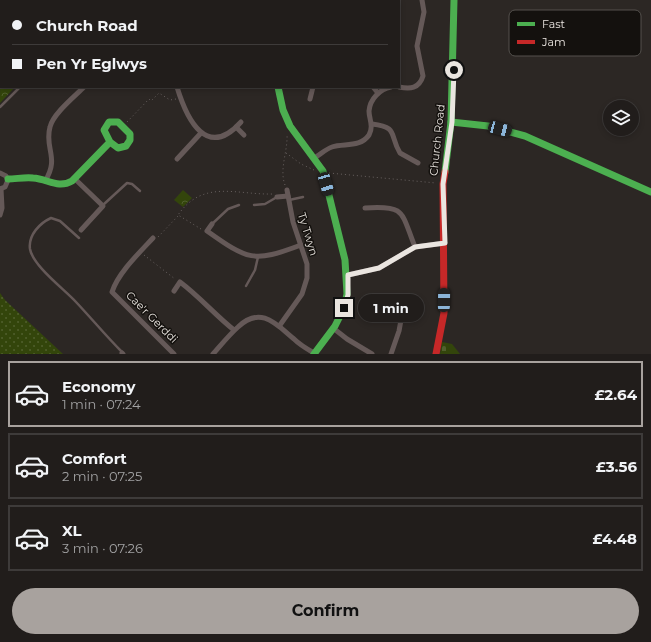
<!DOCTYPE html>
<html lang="en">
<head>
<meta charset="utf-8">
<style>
  body { margin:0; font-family:Montserrat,sans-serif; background:#292624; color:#f1f3f6; height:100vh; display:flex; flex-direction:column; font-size:15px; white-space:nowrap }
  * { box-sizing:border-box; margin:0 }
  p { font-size:13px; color:#a2a2a3 }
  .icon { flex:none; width:22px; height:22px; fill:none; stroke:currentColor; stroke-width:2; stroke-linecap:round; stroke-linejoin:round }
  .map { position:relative; height:354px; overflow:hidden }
  .drawer { display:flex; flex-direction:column; background:#211d1b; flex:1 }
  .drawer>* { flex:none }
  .guide { position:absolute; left:0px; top:0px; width:400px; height:88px; box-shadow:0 2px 6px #0003,0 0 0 1px #3e3b3a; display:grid; align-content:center; height:88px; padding:0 12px; background:#211d1b }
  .fabs { position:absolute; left:603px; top:100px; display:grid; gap:8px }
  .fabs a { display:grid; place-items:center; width:36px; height:36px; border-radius:50%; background:#211d1b; box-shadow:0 2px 6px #0003,0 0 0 1px #3e3b3a; font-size:20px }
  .end { position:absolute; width:18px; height:18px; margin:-9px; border:5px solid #eae5e0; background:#111; box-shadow:0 0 0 2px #111 }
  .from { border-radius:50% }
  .bubble { position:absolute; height:28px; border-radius:14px; background:#211d1b; box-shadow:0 2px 6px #0003,0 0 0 1px #3e3b3a; font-size:13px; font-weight:700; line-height:28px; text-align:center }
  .car { position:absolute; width:12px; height:24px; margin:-12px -6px; border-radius:5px; box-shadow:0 0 3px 1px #0007; background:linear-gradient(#222 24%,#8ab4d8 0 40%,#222 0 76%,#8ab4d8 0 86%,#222 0) }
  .guide b { display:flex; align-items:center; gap:14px; height:38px; font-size:15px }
  .guide b+b { border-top:1px solid #3e3b3a }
  .guide i { width:10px; height:10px; background:#f1f3f6 }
  ul { padding:7px 0 0; list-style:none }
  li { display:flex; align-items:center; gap:12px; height:66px; margin:0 8px 6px; padding:0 4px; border:2px solid #3e3b3a; border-radius:0px }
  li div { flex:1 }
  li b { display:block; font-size:15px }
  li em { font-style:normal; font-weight:700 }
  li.current { border-color:#a8a29e }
  li>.icon { width:36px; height:36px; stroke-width:1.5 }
  .cta { display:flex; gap:8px; margin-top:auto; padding:8px 12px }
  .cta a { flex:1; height:46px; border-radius:24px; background:#a8a29e; color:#111; font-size:16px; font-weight:700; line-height:46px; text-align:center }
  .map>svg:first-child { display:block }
</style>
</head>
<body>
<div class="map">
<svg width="651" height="354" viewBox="0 0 651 354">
  <defs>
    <pattern id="grass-dots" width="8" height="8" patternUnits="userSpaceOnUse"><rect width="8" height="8" fill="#33450b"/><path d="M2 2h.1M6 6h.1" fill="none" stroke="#51602e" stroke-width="1.8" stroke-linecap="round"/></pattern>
    <pattern id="forest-crowns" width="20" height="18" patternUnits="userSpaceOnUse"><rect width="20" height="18" fill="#33450b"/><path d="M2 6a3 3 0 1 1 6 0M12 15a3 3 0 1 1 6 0" fill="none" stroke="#51602e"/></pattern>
    <pattern id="cemetery-stones" width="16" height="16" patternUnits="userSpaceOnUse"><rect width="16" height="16" fill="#33450b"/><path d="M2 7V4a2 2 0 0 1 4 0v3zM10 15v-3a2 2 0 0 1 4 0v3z" fill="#51602e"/></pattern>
  </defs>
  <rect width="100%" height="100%" fill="#2c2724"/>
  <path fill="url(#grass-dots)" d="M0 293 5 300 63 354H0Z"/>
  <g fill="url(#forest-crowns)">
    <path d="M1 6V87H15L0 103Z"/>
    <path d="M183 190 192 198 183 207 174 200Z"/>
  </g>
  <path fill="url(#cemetery-stones)" d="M442 342 452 344 460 354H440Z"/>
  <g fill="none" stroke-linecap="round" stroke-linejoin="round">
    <g stroke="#686160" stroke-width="1" stroke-dasharray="1 3" stroke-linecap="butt">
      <path d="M255 0V1"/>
      <path d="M127 122 149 99 151 101 159 93 170 100 176 99"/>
      <path d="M286 153 301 164 314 170"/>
      <path d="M329 173 436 183"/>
      <path d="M285 185C279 169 288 151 287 134"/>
      <path d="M201 229 178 215C203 179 236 195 273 194"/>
      <path d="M158 237 178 216"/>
      <path d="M144 255 175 279"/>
    </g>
    <g stroke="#655958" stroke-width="2.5">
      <path d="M0 107 20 87"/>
      <path d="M289 200 303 197"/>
      <path d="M103 205 127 183 132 184 140 191"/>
      <path d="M254 205 265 204 277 197"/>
      <path d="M212 224 228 209 239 205"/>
      <path d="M79 238 60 221 51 218C40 223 28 235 30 249 33 266 64 289 76 302 92 319 106 336 122 352"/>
      <path d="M246 286 255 270 258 257"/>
    </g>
    <g stroke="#655958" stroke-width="5">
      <path d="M264 0V1"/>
      <path d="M45 1V0"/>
      <path d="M200 1V0"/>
      <path d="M303 1V0"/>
      <path d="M368 1V0"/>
      <path d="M0 6H1"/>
      <path d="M177 87C187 120 207 160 241 122"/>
      <path d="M373 87 378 93"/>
      <path d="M399 87C410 89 419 89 423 76L417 46 424 12 422 0"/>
      <path d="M310 99 313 87"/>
      <path d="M372 124C399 127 389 135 400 153L418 163"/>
      <path d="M236 127 244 135"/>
      <path d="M316 157C321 154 326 149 332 147 344 143 360 148 369 135 374 126 369 119 369 111 370 99 380 89 391 87"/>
      <path d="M177 159 201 133"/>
      <path d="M0 173 6 176 8 180 5 187 0 189"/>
      <path d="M75 179 103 206 81 230"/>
      <path d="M45 181C60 158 44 148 50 127 53 114 74 97 84 87"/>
      <path d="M277 197 288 196"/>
      <path d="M0 215 2 208 1 189"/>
      <path d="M212 224 207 231C248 260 253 263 301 245"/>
      <path d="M153 238C140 252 118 273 112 292L174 354"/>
      <path d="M415 247 445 243"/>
      <path d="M348 275 379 268 415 247C401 212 406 205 365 208"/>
      <path d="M174 291 180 282C200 297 215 315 234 330"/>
      <path d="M280 325 302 294 307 278V264L293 222 287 190"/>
      <path d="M333 328 347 339 372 354"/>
      <path d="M122 353 123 354"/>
      <path d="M213 354C221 345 229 335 238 327 261 305 277 325 294 339 300 345 307 349 314 353"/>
      <path d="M391 354 399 331 403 309"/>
    </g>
    <g stroke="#4caf50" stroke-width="7">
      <path d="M278 87 283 110 290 126 323 171 345 260 347 294 344 308 335 326 314 354"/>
      <path d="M451 122 488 126 525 136 651 192"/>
      <path d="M445 172 451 122 454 0"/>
      <path d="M8 179C16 179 25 177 33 178 48 179 58 189 72 181L110 142 118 148 126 146 130 140V134L118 122H109L104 130 110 142"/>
    </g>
    <path stroke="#c62828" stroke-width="7" d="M436 354 444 313 443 184 445 172"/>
  </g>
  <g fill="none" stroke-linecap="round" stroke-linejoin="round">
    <path stroke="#eae5e0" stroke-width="5" d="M344 308 348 295V275L379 268 415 247 445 243 443 184 452 122 454 70"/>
  </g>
  <g text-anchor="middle" stroke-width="3" stroke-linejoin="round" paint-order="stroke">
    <g font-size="11" fill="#eae5e0" stroke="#14110e">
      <text transform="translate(437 140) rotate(-84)" y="4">Church Road</text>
      <text transform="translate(308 234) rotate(73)" y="4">Ty Twyn</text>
      <text transform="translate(152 317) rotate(45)" y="4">Cae'r Gerddi</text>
    </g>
  </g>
  <rect x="509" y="10" width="132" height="46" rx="6" fill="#14110e" stroke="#54514d" stroke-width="1"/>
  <rect x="517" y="22" width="18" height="4" fill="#4caf50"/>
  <rect x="517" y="40" width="18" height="4" fill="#c62828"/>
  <g font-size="11" fill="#eae5e0">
    <text x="542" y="28">Fast</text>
    <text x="542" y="46">Jam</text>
  </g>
</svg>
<div class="fabs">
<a><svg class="icon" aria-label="layers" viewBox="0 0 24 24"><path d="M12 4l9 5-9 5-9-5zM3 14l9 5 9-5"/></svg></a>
</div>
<i class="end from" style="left:454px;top:70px"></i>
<i class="end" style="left:344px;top:308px"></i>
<div class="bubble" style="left:358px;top:294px;width:66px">1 min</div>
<i class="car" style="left:500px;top:129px;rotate:105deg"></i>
<i class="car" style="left:326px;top:184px;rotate:164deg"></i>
<i class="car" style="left:444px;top:300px;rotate:1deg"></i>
<div class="guide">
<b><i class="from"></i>Church Road</b>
<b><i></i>Pen Yr Eglwys</b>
</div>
</div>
<section class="drawer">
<ul>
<li class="current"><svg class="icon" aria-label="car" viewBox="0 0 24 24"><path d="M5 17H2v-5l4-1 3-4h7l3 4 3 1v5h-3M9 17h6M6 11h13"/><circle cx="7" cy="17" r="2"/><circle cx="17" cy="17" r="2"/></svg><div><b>Economy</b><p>1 min · 07:24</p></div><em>£2.64</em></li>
<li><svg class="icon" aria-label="car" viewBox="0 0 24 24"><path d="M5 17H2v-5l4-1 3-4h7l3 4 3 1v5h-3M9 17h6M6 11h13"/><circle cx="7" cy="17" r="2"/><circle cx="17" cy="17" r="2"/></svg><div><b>Comfort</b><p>2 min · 07:25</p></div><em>£3.56</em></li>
<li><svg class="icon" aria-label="car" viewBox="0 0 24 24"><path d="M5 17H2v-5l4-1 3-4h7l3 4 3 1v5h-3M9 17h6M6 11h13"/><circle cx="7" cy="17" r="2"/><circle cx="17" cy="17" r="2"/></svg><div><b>XL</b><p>3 min · 07:26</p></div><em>£4.48</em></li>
</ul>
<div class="cta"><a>Confirm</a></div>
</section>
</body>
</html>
